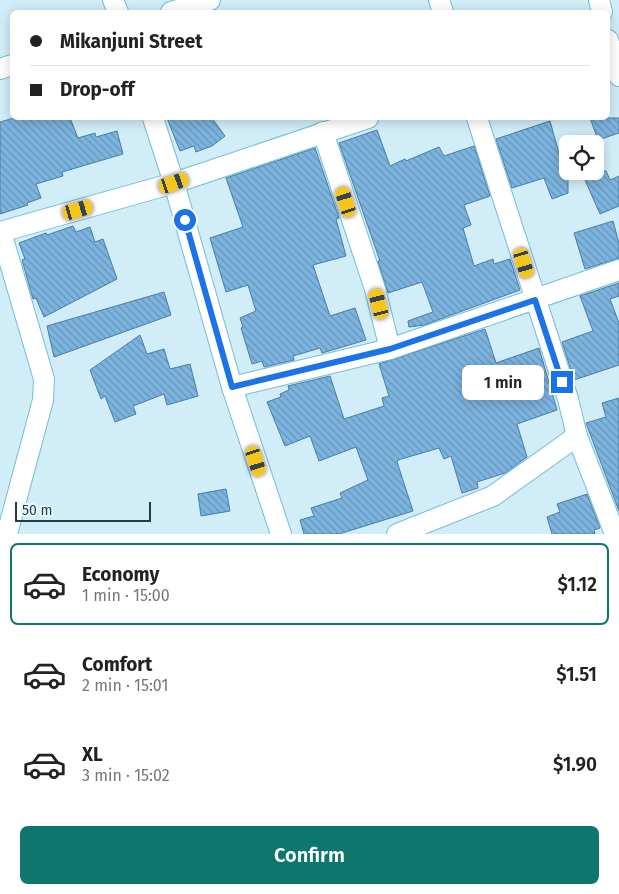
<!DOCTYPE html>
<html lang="en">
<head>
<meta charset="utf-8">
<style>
  body { margin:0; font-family:"Fira Sans",sans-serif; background:#f2f2f2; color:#222; height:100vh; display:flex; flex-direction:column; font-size:19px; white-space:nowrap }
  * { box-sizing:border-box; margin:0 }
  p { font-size:16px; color:#767676 }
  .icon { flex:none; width:28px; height:28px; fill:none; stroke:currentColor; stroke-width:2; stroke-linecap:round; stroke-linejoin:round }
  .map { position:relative; height:534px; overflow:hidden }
  .sheet { display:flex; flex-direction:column; background:#fff; flex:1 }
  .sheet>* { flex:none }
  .hud { position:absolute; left:10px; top:10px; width:600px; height:110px; border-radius:8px; box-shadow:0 2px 12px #0003; display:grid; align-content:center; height:110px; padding:0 20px; background:#fff }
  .controls { position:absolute; left:559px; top:135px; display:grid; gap:10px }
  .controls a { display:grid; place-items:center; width:45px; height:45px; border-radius:8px; background:#fff; box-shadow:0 2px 12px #0003; font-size:25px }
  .scale { position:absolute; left:15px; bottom:12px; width:136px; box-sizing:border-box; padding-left:5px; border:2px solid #1e3d49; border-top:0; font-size:14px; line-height:18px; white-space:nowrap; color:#1e3d49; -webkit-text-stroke:4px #eaf8fd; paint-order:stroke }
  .end { position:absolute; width:22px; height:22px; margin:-11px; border:6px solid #1a73e8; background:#fff; box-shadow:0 0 0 2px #fff }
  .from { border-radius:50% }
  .bubble { position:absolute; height:35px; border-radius:8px; background:#fff; box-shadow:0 2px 12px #0003; font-size:16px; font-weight:600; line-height:35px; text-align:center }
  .car { position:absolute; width:15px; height:30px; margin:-15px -8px; border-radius:6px; box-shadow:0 0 4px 1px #0007; background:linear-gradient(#f5c518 24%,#345 0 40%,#f5c518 0 76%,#345 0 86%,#f5c518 0) }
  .hud b { display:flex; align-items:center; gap:18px; height:48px; font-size:19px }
  .hud b+b { border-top:1px solid #e0e0e0 }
  .hud i { width:12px; height:12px; background:#222 }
  ul { padding:9px 0 0; list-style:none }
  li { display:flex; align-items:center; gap:15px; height:82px; margin:0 10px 8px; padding:0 10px; border:2px solid transparent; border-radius:8px }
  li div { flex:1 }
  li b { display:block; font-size:19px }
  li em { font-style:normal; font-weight:600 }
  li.active { border-color:#0f766e }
  li>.icon { width:45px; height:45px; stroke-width:1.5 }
  .action { display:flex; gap:10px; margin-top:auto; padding:10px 20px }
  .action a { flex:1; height:58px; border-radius:8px; background:#0f766e; color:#fff; font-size:20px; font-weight:600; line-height:58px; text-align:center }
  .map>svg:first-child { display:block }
</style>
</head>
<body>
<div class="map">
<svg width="619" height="534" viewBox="0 0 619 534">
  <defs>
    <pattern id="building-back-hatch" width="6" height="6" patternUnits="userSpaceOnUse" patternTransform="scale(1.25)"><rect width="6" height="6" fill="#7db4df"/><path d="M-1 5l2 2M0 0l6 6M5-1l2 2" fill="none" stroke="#6694b7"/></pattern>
  </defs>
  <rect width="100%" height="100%" fill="#d1edf8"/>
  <g fill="url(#building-back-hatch)" stroke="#487da6">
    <path d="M14 118H70L78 138 95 133 96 137 117 131 123 154 62 172 63 176 36 184 41 198 27 203 28 205 0 214V122Z"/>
    <path d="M167 118H212L225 136 212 146 196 152 194 146 180 151Z"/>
    <path d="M590 118H619V133L598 140Z"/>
    <path d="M550 121 560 157 568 155V193L552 199 544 178 512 188 496 139Z"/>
    <path d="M377 130 390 166 405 159 406 161 439 147 444 156 474 146 490 196 464 205 471 225 463 228 474 266 493 259 494 264 510 259 520 290 424 325 409 327 408 321 433 312 422 282 388 293 378 261H380L339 143Z"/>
    <path d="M315 148 339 218 336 219 346 256 313 265 330 316 355 308 366 340 322 353 320 348 293 356 294 360 264 367 262 361 252 364 241 328 243 327 240 318 256 311 248 285 226 292 210 238 243 227 226 178Z"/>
    <path d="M581 171H606L610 180 619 176V206L600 214Z"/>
    <path d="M613 221 619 243V258L585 269 574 233Z"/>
    <path d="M73 226 76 232 90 227 95 242 103 239 117 279 44 317 36 298 33 299 22 260 25 259 19 243 46 233 47 235Z"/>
    <path d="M619 283V296L610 299 619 323V365L574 380 562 342 593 331 580 296Z"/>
    <path d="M164 292 171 315 54 357 47 326Z"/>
    <path d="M485 329 496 363 539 348 557 410 517 424 527 457 505 473 477 482 478 488 462 493 451 456 444 459 439 448 398 460 397 462 413 511 339 534H304L300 520 314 516 311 508 342 498 340 493 368 480 356 447 319 461 310 436 285 446 267 402 281 397 280 394 289 390 288 386 330 376 344 419 384 406 382 398 389 396 379 364Z"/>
    <path d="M140 335 147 354 164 349 170 369 190 364 198 396 167 405 164 394 133 406 136 414 115 422 105 396 101 399 90 370Z"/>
    <path d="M619 398V511L586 423 606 417 602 403Z"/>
    <path d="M226 489 230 511 201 516 198 494Z"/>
    <path d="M587 494 600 528 594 530 595 534H552L547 517 560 512 557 504Z"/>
  </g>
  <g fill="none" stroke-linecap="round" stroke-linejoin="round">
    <g stroke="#72bed9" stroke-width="22">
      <g id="minor">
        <path d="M113 0 118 12"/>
        <path d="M439 0 443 12"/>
        <path d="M599 0 602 12"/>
        <path d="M171 12 210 0"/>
        <path d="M608 40 619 76"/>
        <path d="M0 69 12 65"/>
        <path d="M153 118 174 183 232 387 281 534"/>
        <path d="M477 118 568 399 577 436 615 534"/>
        <path d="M323 132 375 289 390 349"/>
        <path d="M0 232 174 183 368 118"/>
        <path d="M1 232 44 379 43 400 7 534"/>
        <path d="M232 387 390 349 619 270"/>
        <path d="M397 534 493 496 577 436"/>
      </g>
    </g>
    <use href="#minor" stroke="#fff" stroke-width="20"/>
  </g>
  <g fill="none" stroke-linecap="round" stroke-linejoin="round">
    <path stroke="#1a73e8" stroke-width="6" d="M185 220 232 387 390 349 535 300 562 382"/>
  </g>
</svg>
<div class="controls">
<a><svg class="icon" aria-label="locate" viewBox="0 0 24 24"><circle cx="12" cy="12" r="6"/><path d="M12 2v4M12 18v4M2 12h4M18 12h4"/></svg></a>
</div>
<div class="scale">50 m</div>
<i class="end from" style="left:185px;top:220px"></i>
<i class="end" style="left:562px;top:382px"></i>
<div class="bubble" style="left:462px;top:365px;width:82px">1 min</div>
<i class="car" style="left:174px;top:183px;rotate:71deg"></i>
<i class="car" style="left:346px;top:202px;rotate:342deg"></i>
<i class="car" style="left:78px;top:210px;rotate:74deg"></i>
<i class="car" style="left:524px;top:263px;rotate:163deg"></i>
<i class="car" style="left:379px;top:304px;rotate:346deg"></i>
<i class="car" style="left:256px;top:461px;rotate:162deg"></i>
<div class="hud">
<b><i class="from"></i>Mikanjuni Street</b>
<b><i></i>Drop-off</b>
</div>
</div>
<section class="sheet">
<ul>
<li class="active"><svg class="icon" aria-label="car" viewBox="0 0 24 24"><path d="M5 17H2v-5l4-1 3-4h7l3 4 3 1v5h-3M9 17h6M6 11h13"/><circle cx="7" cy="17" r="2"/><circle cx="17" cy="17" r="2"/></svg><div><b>Economy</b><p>1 min · 15:00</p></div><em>$1.12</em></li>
<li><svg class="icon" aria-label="car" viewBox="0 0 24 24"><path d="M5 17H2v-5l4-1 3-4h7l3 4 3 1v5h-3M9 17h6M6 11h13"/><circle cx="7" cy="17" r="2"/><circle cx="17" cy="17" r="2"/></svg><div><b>Comfort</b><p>2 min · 15:01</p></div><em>$1.51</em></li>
<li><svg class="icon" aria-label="car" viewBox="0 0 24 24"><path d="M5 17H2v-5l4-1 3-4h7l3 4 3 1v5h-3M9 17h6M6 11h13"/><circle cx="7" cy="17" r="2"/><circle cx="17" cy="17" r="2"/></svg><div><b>XL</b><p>3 min · 15:02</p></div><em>$1.90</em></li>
</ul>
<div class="action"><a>Confirm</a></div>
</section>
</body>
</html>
